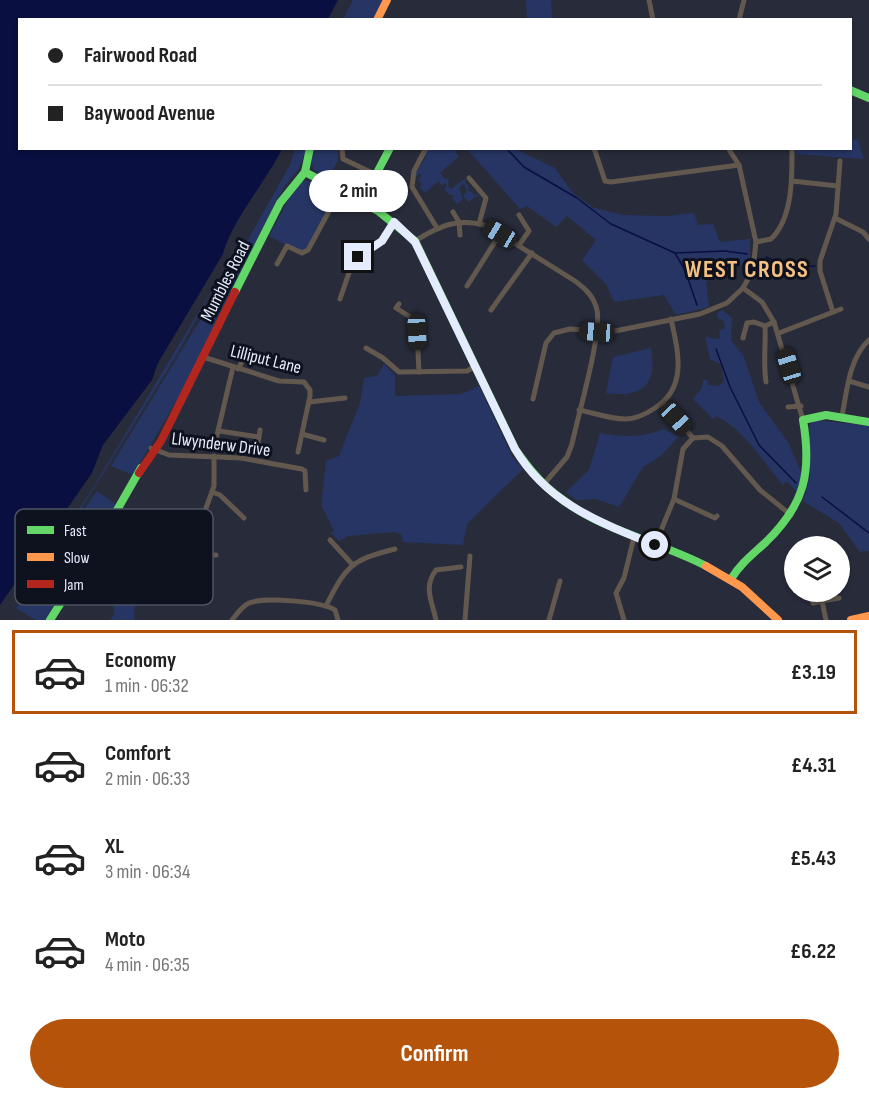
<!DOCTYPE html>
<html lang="en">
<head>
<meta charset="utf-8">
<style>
  body { margin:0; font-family:"Sofia Sans Condensed",sans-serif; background:#f6f6f6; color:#222; height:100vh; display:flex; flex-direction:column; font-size:22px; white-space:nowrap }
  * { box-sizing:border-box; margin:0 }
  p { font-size:20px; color:#767676 }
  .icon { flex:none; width:33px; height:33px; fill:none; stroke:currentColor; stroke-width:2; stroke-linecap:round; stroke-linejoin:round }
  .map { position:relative; height:620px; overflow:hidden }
  .details { display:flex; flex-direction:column; background:#fff; flex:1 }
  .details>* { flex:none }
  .guide { position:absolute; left:18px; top:18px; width:834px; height:132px; border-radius:0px; box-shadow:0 2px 4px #0004; display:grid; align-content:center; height:132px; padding:0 30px; background:#fff }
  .buttons { position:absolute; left:784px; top:536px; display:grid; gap:12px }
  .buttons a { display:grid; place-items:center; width:66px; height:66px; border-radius:50%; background:#fff; box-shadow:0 2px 4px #0004; font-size:30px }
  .end { position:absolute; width:27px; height:27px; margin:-14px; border:8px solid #e4ebfd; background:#111; box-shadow:0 0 0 3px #111 }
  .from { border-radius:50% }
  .bubble { position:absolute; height:42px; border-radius:21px; background:#fff; box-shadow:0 2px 4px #0004; font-size:20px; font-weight:700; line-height:42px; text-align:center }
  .car { position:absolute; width:18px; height:36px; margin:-18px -9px; border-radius:8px; box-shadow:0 0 4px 2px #0007; background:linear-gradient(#222 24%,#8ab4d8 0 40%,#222 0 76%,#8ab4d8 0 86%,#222 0) }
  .guide b { display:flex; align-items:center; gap:21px; height:57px; font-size:22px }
  .guide b+b { border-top:2px solid #e0e0e0 }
  .guide i { width:15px; height:15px; background:#222 }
  ul { padding:10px 0 0; list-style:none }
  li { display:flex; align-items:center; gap:18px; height:84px; margin:0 12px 9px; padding:0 18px; border:3px solid transparent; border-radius:0px }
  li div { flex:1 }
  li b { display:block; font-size:22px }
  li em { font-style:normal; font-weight:700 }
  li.on { border-color:#b45309 }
  li>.icon { width:54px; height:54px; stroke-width:1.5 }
  .button { display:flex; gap:12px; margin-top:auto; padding:12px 30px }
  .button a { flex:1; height:69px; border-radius:36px; background:#b45309; color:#fff; font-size:24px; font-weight:700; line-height:69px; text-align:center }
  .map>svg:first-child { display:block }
</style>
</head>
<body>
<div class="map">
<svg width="869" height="620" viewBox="0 0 869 620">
  <rect width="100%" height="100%" fill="#282c3a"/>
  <g fill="#263563">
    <path d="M353 0H384L373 19 343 20Z"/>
    <path d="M526 0H551L552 19H527Z"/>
    <path d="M851 139 858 140 864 159 796 154V149L850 148Z"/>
    <path d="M295 149H307L298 170 284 187 188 381 133 475 111 466 229 273 290 165Z"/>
    <path d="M316 149H338V160L328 179 314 170 311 161Z"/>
    <path d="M427 149H459L455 152 459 156 440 173 445 179H449L448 186 451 189 466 178 465 182 471 190 466 188 475 195 478 194 481 199 477 195 469 202 463 196 467 192 464 183 459 188 463 199 457 204 452 198 455 195H450L444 189 447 186 445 183 442 185 438 181 425 193 420 187 422 184 418 179 422 176 420 174 413 178 426 157 424 155Z"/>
    <path d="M467 149H515L555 168 572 192 592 207 622 215 666 216 694 213 698 225 713 224 720 242 750 239V265L728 264 706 282 709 307 676 315 664 295 614 302 606 284 582 260 596 240 567 216 556 227 527 206 520 209Z"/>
    <path d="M301 181H312L336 192 307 249 300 252 269 236 295 187Z"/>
    <path d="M222 273 176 356 81 509 4 620 91 491Z"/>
    <path d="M722 310 732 318 731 340 744 357 759 402 789 444 802 474 798 493 787 481 783 485C763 462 745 430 716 416L713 419 693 399 702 387 703 380H707L708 385 718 386 724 382 721 364 710 359 705 337 720 339 719 331 725 328 724 321 718 318 717 313Z"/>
    <path d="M651 348C658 386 641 398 606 393L613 357Z"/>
    <path d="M384 364 395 375V396L461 394 479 386 513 458 523 469 467 524 463 545 403 542 401 534 394 532 348 536 339 541 331 533 334 530 321 505 326 461 339 456 360 403 364 378 377 376Z"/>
    <path d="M814 420 869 426V551L860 552 839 523 803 501 810 476 809 426Z"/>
    <path d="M664 429 678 437 662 455 643 467 619 507 596 499 576 500 566 492 589 470 600 433C624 437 642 438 664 429Z"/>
    <path d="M97 491 118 506 45 620H35L16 608Z"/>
    <path d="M130 598 135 601 134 620H110L114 615 113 606Z"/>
  </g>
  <path fill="#091041" d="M0 0H338L328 19 20 20V148L282 149C266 182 231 221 223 254L158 363 152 380 103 445 92 473 0 605Z"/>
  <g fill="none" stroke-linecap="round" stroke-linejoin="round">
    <g stroke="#091041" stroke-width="1.5">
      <path d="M506 148 524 167 577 198 611 224 675 253 725 251 747 254"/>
      <path d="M675 253 685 270 697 305"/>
      <path d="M766 257 789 268 815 266"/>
      <path d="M716 349 730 387 759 445 796 483"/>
      <path d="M822 497 869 533"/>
    </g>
    <g stroke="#62584e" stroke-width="5">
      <path d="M649 0 653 20"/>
      <path d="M739 20 744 0"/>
      <path d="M342 148 343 159 377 175"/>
      <path d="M426 148 414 171 412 187 437 228"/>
      <path d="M594 148 605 181 611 182 739 165"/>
      <path d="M469 178 486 198 479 224"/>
      <path d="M792 181 838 186"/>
      <path d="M453 212 459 222 460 235"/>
      <path d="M835 218 863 232 869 239"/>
      <path d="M415 241C439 226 458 217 487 226L575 281C586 289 594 297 597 310 602 335 578 415 572 444L567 457 543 485"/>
      <path d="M756 242 771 239C793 218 792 177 792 148"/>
      <path d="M519 245 529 231 519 215"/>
      <path d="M277 264 287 246 302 253 308 250 340 191"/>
      <path d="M467 286 500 234"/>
      <path d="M743 288 762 302 774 322 803 420"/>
      <path d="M340 299 352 264 382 241 394 222"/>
      <path d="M399 304 396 308 412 318 417 332 419 372"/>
      <path d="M491 310 532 253"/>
      <path d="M833 312 820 271V261L836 214 840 161"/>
      <path d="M765 326C766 346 763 361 766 382"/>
      <path d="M779 333 841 309"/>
      <path d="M743 338 747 323 754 322 765 326 774 322"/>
      <path d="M366 348 383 358 399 372 467 371 474 367"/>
      <path d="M203 357 279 381 304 382 310 390V396L298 452"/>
      <path d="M238 369 248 351"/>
      <path d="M849 381 869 387"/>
      <path d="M533 399 546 343 554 333 570 329 610 332 700 314 727 303 743 288 753 270 756 242 739 165 728 148"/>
      <path d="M309 402 345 398"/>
      <path d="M662 403 693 438"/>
      <path d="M788 407 801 406"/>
      <path d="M579 410C594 413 610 419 625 419 636 419 646 414 655 408 688 387 678 351 671 319"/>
      <path d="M842 416C847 391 849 358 869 340"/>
      <path d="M219 431 259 437"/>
      <path d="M302 434 324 440"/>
      <path d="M151 448 169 455 241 458 302 469 305 471 306 490"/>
      <path d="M214 448 233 367"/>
      <path d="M257 450 260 430"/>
      <path d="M212 492 220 495 244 518"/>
      <path d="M674 499 715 518 717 516"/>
      <path d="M172 535 201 531"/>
      <path d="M330 540 352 564"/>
      <path d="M655 545 674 499 683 449 693 438 708 437 722 446 760 490 791 515"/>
      <path d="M199 556 216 555"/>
      <path d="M163 578 176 579"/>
      <path d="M174 594 176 579 190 568 199 556 201 522 214 486V456"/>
      <path d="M813 603 822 601"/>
      <path d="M326 606C346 566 351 560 395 549"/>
      <path d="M232 620C237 614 241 607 249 603 264 597 321 601 335 610L338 620"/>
      <path d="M436 620C432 601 423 587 436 570L461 567"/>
      <path d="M465 620 470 556"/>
      <path d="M549 620 560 581"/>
      <path d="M624 620 616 593 624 578 634 537"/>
      <path d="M826 620 822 601 839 598"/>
    </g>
    <g stroke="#63d668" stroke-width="8">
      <path d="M850 90 869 98"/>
      <path d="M305 172 378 211 415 241 515 449C528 467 541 484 559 497 602 531 658 541 706 566"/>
      <path d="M361 203 390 148"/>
      <path d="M235 292 280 203 305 172 310 148"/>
      <path d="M731 579C740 564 753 554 766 542 805 504 812 472 803 420L826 415 869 422"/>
      <path d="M50 620 92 554 141 468"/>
    </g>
    <g stroke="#ff974d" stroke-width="8">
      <path d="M377 20 387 0"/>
      <path d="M706 566 742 587 778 620"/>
      <path d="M851 620 869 616"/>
    </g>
    <path stroke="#b3261e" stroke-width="8" d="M139 473 161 441 235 292"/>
  </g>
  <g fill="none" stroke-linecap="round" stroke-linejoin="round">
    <path stroke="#e4ebfd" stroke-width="8" d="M358 257 382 241 394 222 415 242 515 449C547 503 599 522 655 545"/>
  </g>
  <g text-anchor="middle" stroke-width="6" stroke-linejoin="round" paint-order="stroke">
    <g font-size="18" fill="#e4ebfd" stroke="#0e121e">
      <text transform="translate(225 281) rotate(-63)" y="6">Mumbles Road</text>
      <text transform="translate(266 359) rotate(14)" y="6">Lilliput Lane</text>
      <text transform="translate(221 444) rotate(7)" y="6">Llwynderw Drive</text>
    </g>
    <g font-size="24" font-weight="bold" letter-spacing="1.5" fill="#f5c182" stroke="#0e121e">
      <text x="747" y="277">WEST CROSS</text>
    </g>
  </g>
  <rect x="15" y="509" width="198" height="96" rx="9" fill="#0e121e" stroke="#4e5361" stroke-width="1.5"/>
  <rect x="27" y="526" width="27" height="8" fill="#63d668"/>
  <rect x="27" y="553" width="27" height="8" fill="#ff974d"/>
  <rect x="27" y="580" width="27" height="8" fill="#b3261e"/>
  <g font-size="16" fill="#e4ebfd">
    <text x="64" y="536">Fast</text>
    <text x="64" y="563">Slow</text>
    <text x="64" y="590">Jam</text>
  </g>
</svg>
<div class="buttons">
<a><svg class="icon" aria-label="layers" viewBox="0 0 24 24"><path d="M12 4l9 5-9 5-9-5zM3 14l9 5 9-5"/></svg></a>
</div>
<i class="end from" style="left:655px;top:545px"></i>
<i class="end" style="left:358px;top:257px"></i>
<div class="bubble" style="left:309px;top:170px;width:99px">2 min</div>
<i class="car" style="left:500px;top:234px;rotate:301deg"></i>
<i class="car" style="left:417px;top:332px;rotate:177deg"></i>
<i class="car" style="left:597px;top:332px;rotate:274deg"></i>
<i class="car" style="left:789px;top:366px;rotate:343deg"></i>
<i class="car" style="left:676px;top:418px;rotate:137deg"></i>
<div class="guide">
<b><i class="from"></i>Fairwood Road</b>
<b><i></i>Baywood Avenue</b>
</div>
</div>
<section class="details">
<ul>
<li class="on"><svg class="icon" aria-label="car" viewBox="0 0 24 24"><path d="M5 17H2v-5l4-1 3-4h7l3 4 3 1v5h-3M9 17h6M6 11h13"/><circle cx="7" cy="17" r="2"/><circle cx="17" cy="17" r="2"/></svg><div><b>Economy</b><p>1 min · 06:32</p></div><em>£3.19</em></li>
<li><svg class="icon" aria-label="car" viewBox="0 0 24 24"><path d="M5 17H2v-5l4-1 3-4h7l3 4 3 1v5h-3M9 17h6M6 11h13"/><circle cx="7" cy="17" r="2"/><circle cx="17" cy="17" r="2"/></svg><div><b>Comfort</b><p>2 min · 06:33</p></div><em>£4.31</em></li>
<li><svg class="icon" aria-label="car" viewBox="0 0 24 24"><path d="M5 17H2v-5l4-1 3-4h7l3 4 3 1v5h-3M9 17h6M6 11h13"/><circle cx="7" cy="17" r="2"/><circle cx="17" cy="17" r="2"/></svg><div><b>XL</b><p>3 min · 06:34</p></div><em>£5.43</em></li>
<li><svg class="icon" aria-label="car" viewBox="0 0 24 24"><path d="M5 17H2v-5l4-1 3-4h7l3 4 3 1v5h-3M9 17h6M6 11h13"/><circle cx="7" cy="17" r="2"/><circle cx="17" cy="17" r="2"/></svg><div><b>Moto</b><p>4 min · 06:35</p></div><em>£6.22</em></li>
</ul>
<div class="button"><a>Confirm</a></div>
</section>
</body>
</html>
